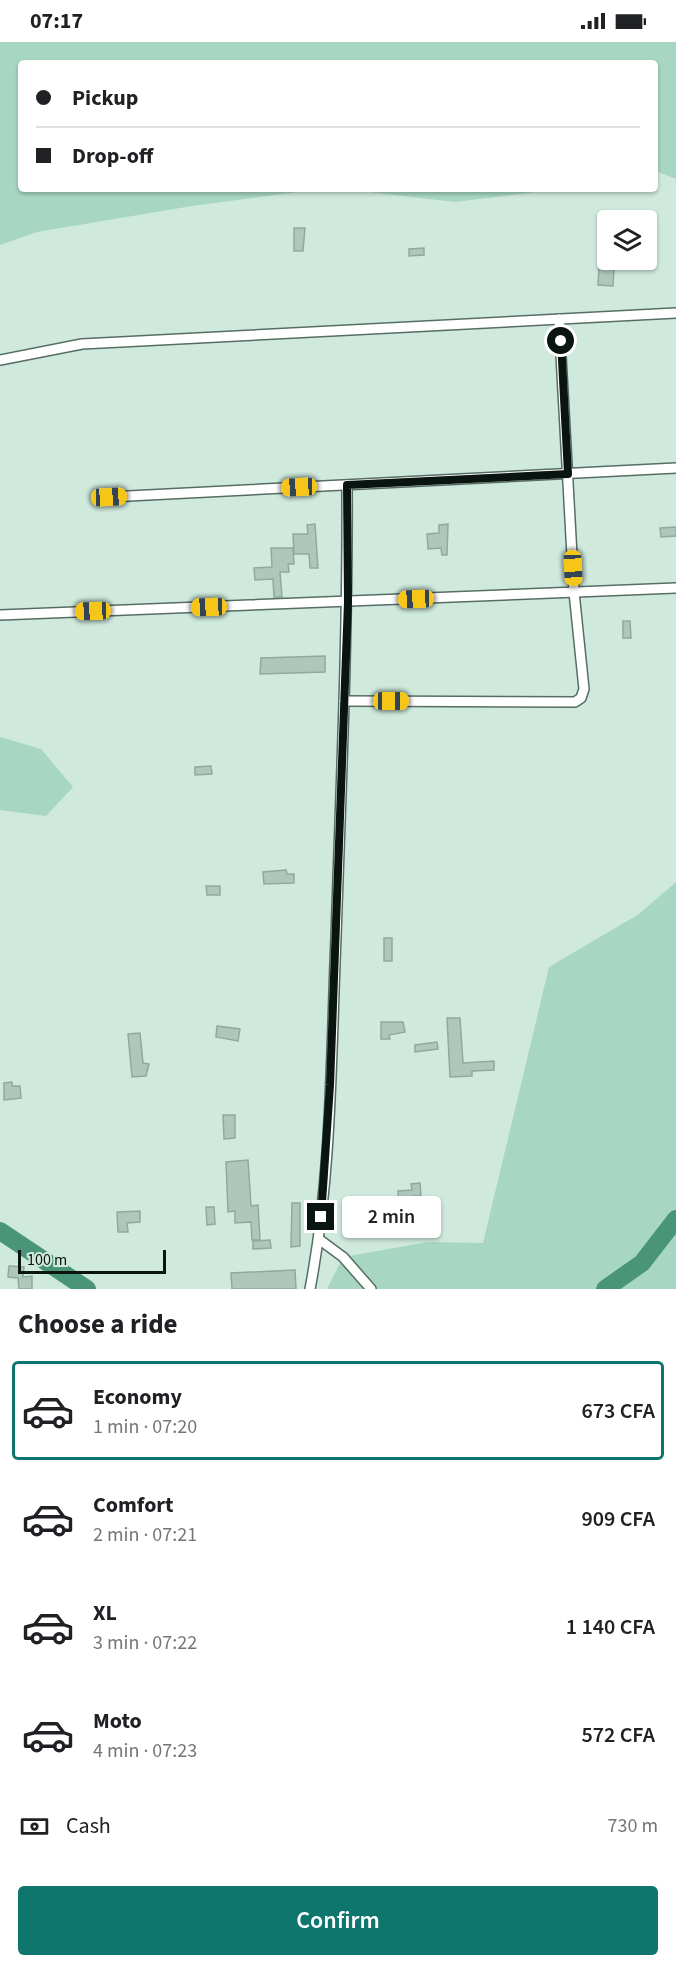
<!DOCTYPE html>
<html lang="en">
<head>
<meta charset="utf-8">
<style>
  body { margin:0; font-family:"Source Sans 3",sans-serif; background:#f2f2f2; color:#202124; height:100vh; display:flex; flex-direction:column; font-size:22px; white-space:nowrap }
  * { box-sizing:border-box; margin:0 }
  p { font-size:20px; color:#757577 }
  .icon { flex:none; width:33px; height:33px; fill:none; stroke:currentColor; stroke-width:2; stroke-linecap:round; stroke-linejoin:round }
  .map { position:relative; height:1247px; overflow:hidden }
  .details { display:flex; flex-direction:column; background:#fff; flex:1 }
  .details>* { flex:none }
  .top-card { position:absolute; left:18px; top:18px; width:640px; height:132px; border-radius:6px; box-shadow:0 2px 4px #0004; display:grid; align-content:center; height:132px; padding:0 18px; background:#fff }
  .tools { position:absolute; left:597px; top:168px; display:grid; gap:12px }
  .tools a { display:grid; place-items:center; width:60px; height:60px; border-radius:6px; background:#fff; box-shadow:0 2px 4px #0004; font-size:30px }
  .scale { position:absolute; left:18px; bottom:15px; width:148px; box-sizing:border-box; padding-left:6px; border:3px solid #0a1410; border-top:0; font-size:16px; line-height:21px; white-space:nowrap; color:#0a1410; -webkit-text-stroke:4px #cfe9dd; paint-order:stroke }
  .end { position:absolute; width:27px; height:27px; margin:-14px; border:8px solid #0a1410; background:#fff; box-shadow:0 0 0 3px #fff }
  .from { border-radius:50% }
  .bubble { position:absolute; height:42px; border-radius:6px; background:#fff; box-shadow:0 2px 4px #0004; font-size:20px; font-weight:600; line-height:42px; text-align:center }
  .car { position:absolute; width:18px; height:36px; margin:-18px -9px; border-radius:8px; box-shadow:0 0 4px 2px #0007; background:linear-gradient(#f5c518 24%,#345 0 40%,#f5c518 0 76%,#345 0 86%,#f5c518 0) }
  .top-card b { display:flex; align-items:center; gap:21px; height:57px; font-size:22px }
  .top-card b+b { border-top:2px solid #e0e0e0 }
  .top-card i { width:15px; height:15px; background:#202124 }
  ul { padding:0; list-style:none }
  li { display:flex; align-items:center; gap:18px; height:99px; margin:0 12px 9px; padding:0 6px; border:3px solid transparent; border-radius:6px }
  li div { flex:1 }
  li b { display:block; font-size:22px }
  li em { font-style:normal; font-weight:600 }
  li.active { border-color:#0f766e }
  li>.icon { width:54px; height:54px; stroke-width:1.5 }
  h2 { padding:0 18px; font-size:27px; line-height:72px }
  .pay { display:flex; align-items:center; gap:15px; height:66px; padding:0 18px; font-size:22px }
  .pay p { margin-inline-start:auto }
  .primary-button { display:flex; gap:12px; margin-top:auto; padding:12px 18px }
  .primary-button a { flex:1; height:69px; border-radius:6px; background:#0f766e; color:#fff; font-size:24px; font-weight:600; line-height:69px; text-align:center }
  .status { display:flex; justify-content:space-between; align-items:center; height:42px; padding:0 30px; background:#fff; direction:ltr }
  .status svg { height:16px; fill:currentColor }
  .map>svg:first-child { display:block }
</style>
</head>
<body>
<div class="status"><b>07:17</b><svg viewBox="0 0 49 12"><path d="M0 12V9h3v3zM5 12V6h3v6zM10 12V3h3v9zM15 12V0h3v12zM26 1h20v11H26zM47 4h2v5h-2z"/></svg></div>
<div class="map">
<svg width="676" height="1247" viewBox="0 0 676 1247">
  <rect width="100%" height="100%" fill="#cfe9dd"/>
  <g fill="#a7d7c3">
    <path d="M0 0H676V137L656 129V21H21V147H320L192 164 37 190 0 203Z"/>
    <path d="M343 147H560L455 160Z"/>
    <path d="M0 695 41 707 73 745 46 774 0 768Z"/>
    <path d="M676 840V1247H327L343 1215 428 1200 483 1201 549 925 639 872Z"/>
  </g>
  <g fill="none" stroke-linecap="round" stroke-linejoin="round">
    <g stroke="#4a957a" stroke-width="18">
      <path d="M0 1189 87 1247"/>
      <path d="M605 1247 642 1221 676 1177"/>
    </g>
  </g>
  <g fill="#aec7bc" stroke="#90a99e" stroke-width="1.5">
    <path d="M294 186H305L303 209H294Z"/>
    <path d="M424 206V213L409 214V207Z"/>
    <path d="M599 226H614L613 244 598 243Z"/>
    <path d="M315 482 318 526H310L309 512H294L293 492H308L307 483Z"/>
    <path d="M448 482 447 513H442L441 506 428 507 427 492 439 491V483Z"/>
    <path d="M676 485V494L661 495 660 486Z"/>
    <path d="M271 506H293L294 522H288L289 530H280L282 555H274L273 537 255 538 254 526 272 525Z"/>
    <path d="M623 579H630L631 596H623Z"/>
    <path d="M325 614V630L260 632 261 616Z"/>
    <path d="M211 724 212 732 195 733V725Z"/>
    <path d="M286 828 287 832H294V841L264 842 263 830Z"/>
    <path d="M206 844H220V853H207Z"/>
    <rect x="384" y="896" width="8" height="23"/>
    <path d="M447 976H460L463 1021 494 1019V1028L472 1029V1034L450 1035Z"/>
    <path d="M381 980H403L405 990 389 993 390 997H381Z"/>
    <path d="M217 984 240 987 238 999 216 995Z"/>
    <path d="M140 991 143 1021 149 1022 146 1034 132 1035 128 992Z"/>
    <path d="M437 1000 438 1007 415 1010V1003Z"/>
    <path d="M12 1040V1044H20L21 1056 4 1058V1041Z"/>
    <path d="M223 1073H235V1096L224 1097Z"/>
    <path d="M248 1118 251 1164 258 1163 260 1198H252L251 1180 235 1181V1169L228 1170 226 1120Z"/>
    <path d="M420 1141 421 1154H413L414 1167 388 1169 389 1189H382L381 1174 365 1175 364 1157 398 1156V1149L412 1148 411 1142Z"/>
    <path d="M292 1161H300V1204L291 1205Z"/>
    <path d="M206 1165H214L215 1182 207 1183Z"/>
    <path d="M140 1169V1180L127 1181 128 1190H118L117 1170Z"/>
    <path d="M270 1198 271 1206 253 1207V1199Z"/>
    <path d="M9 1224 24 1225 23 1235 32 1234V1247H19L18 1236 8 1235Z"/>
    <path d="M295 1228 296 1247H232L231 1231Z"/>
  </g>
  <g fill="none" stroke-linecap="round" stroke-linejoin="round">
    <g stroke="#566d64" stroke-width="12">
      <g id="minor">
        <path d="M0 318 82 302 676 271"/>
        <path d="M109 455 676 426"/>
        <path d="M0 573 676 546"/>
        <path d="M344 659 575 660 581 656 584 647 574 550 559 277"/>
        <path d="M320 1198 343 1215 371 1247"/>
        <path d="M310 1247C332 1132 331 1012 336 895 341 744 348 594 347 443"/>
      </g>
    </g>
    <use href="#minor" stroke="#fff" stroke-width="9"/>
  </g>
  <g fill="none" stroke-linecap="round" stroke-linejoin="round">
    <path stroke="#0a1410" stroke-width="8" d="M321 1175 330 1043 348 560 347 443 568 432 561 299"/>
  </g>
</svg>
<div class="tools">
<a><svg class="icon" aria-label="layers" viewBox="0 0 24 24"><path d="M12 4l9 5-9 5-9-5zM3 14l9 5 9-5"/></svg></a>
</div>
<div class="scale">100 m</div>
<i class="end from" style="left:561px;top:299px"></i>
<i class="end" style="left:321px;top:1175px"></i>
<div class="bubble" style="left:342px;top:1154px;width:99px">2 min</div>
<i class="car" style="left:299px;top:445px;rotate:267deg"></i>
<i class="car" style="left:109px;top:455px;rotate:87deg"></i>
<i class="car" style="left:573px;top:526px;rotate:177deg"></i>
<i class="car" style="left:416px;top:557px;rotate:268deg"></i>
<i class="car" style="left:209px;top:565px;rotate:268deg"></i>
<i class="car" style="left:93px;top:569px;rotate:268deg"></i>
<i class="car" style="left:391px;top:659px;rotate:90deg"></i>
<div class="top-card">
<b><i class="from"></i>Pickup</b>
<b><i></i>Drop-off</b>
</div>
</div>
<section class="details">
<h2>Choose a ride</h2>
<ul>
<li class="active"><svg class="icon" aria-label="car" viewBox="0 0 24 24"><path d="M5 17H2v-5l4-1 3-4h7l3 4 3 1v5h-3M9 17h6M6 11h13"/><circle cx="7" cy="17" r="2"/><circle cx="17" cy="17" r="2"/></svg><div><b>Economy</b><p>1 min · 07:20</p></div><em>673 CFA</em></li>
<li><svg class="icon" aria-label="car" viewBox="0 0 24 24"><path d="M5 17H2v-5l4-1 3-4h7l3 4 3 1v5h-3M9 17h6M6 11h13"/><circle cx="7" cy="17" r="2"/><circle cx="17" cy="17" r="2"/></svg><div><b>Comfort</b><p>2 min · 07:21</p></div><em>909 CFA</em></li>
<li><svg class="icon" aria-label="car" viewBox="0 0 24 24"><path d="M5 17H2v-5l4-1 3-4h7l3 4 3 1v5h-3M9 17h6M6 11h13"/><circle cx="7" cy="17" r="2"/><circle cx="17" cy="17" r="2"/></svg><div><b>XL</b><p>3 min · 07:22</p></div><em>1 140 CFA</em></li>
<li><svg class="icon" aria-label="car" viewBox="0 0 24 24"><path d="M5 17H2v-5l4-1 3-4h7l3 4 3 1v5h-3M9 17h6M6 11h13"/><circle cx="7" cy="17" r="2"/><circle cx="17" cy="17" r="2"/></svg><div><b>Moto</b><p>4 min · 07:23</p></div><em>572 CFA</em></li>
</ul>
<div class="pay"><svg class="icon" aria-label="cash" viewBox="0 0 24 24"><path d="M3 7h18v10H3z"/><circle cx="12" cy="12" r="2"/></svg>Cash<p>730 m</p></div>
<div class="primary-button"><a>Confirm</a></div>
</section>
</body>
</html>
